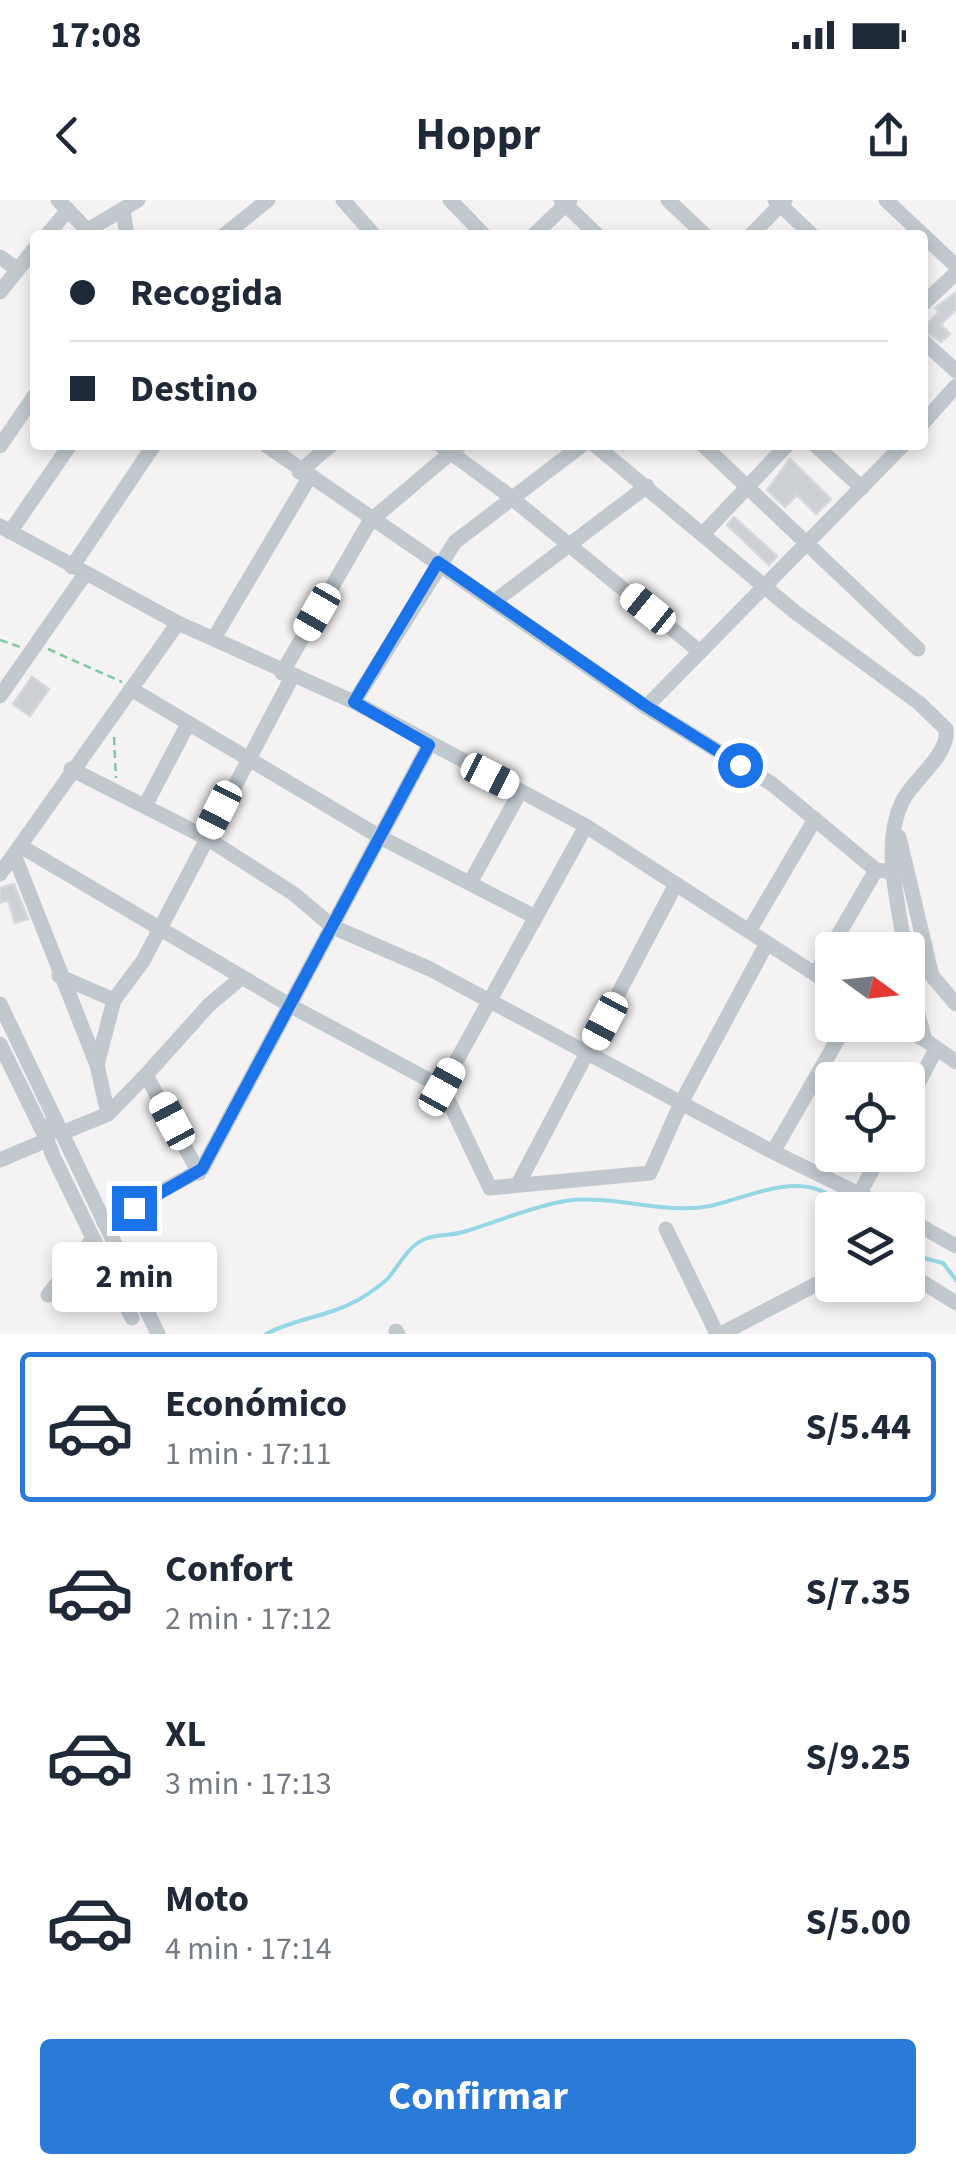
<!DOCTYPE html>
<html lang="es">
<head>
<meta charset="utf-8">
<style>
  body { margin:0; font-family:"Source Sans 3",sans-serif; background:#f6f6f7; color:#1f2937; height:100vh; display:flex; flex-direction:column; font-size:38px; white-space:nowrap }
  * { box-sizing:border-box; margin:0 }
  p { font-size:32px; color:#747a83 }
  .icon { flex:none; width:55px; height:55px; fill:none; stroke:currentColor; stroke-width:2; stroke-linecap:round; stroke-linejoin:round }
  .map { position:relative; height:1134px; overflow:hidden }
  .drawer { display:flex; flex-direction:column; background:#fff; flex:1 }
  .drawer>* { flex:none }
  .banner { position:absolute; left:30px; top:30px; width:898px; height:220px; border-radius:10px; box-shadow:0 5px 15px #0003; display:grid; align-content:center; height:220px; padding:0 40px; background:#fff }
  .needle { width:65px; rotate:105deg }
  .tools { position:absolute; left:815px; top:732px; display:grid; gap:20px }
  .tools a { display:grid; place-items:center; width:110px; height:110px; border-radius:10px; background:#fff; box-shadow:0 5px 15px #0003; font-size:50px }
  .end { position:absolute; width:45px; height:45px; margin:-22px; border:12px solid #1a73e8; background:#fff; box-shadow:0 0 0 5px #fff }
  .from { border-radius:50% }
  .bubble { position:absolute; height:70px; border-radius:10px; background:#fff; box-shadow:0 5px 15px #0003; font-size:32px; font-weight:700; line-height:70px; text-align:center }
  .car { position:absolute; width:30px; height:60px; margin:-30px -15px; border-radius:12px; box-shadow:0 0 8px 2px #0007; background:linear-gradient(#fff 24%,#345 0 40%,#fff 0 76%,#345 0 86%,#fff 0) }
  .banner b { display:flex; align-items:center; gap:35px; height:95px; font-size:38px }
  .banner b+b { border-top:2px solid #e0e1e3 }
  .banner i { width:25px; height:25px; background:#1f2937 }
  ul { padding:18px 0 0; list-style:none }
  li { display:flex; align-items:center; gap:30px; height:150px; margin:0 20px 15px; padding:0 20px; border:5px solid transparent; border-radius:10px }
  li div { flex:1 }
  li b { display:block; font-size:38px }
  li em { font-style:normal; font-weight:700 }
  li.current { border-color:#2a7ad7 }
  li>.icon { width:90px; height:90px; stroke-width:1.5 }
  .button { display:flex; gap:20px; margin-top:auto; padding:20px 40px }
  .button a { flex:1; height:115px; border-radius:10px; background:#2a7ad7; color:#fff; font-size:40px; font-weight:700; line-height:115px; text-align:center }
  .status { display:flex; justify-content:space-between; align-items:center; height:70px; padding:0 50px; background:#fff; direction:ltr }
  .status svg { height:28px; fill:currentColor }
  header { display:flex; justify-content:space-between; align-items:center; height:130px; padding:0 40px; background:#fff; font-size:45px; font-weight:700 }
  .map>svg:first-child { display:block }
</style>
</head>
<body>
<div class="status"><b>17:08</b><svg viewBox="0 0 49 12"><path d="M0 12V9h3v3zM5 12V6h3v6zM10 12V3h3v9zM15 12V0h3v12zM26 1h20v11H26zM47 4h2v5h-2z"/></svg></div>
<header><svg class="icon" aria-label="back" viewBox="0 0 24 24"><path d="M15 5l-7 7 7 7"/></svg>Hoppr<svg class="icon" aria-label="share" viewBox="0 0 24 24"><path d="M12 15V3M7 8l5-5 5 5M5 13v7h14v-7"/></svg></header>
<div class="map">
<svg width="956" height="1134" viewBox="0 0 956 1134">
  <rect width="100%" height="100%" fill="#f4f2f2"/>
  <g fill="none" stroke-linecap="round" stroke-linejoin="round">
    <g stroke="#96d7e6" stroke-width="4">
      <path d="M908 1054 943 1063 956 1080"/>
      <path d="M266 1134C296 1118 328 1117 358 1100 368 1094 381 1086 389 1077 400 1064 408 1046 425 1039 436 1034 451 1036 463 1032 497 1022 530 1007 565 1001 613 994 663 1015 710 1006 752 997 812 964 844 1010"/>
    </g>
  </g>
  <g fill="#cccfd4" stroke="#d7d8dd" stroke-width="2.5">
    <path d="M956 92V109L941 125 950 134 941 142 922 129 939 112 935 108Z"/>
    <path d="M790 259 831 299 816 314 797 295 785 307 767 290Z"/>
    <path d="M734 317 777 356 769 365 727 325Z"/>
    <path d="M32 477 49 489 30 516 13 504Z"/>
    <path d="M14 684 28 719 15 723 8 700 0 703V688Z"/>
  </g>
  <g fill="none" stroke-linecap="round" stroke-linejoin="round">
    <g stroke="#80c8a3" stroke-width="2.5" stroke-dasharray="8 5" stroke-linecap="butt">
      <path d="M0 440 20 447"/>
      <path d="M48 449 122 482"/>
      <path d="M114 537 116 578"/>
    </g>
    <g stroke="#c1c9cf" stroke-width="15">
      <path d="M58 0 92 35"/>
      <path d="M343 0 374 35"/>
      <path d="M450 0 484 35"/>
      <path d="M561 0 597 35"/>
      <path d="M668 0 705 35"/>
      <path d="M775 0 812 35"/>
      <path d="M886 0 956 66"/>
      <path d="M123 11 127 35"/>
      <path d="M88 30 138 0"/>
      <path d="M47 35 68 10"/>
      <path d="M224 35 268 0"/>
      <path d="M534 35 570 0"/>
      <path d="M751 35 785 0"/>
      <path d="M0 57 17 69"/>
      <path d="M0 92 35 48"/>
      <path d="M922 105 956 73"/>
      <path d="M922 140 956 171"/>
      <path d="M922 224 956 186"/>
      <path d="M266 245 646 507 772 584 876 670 894 672"/>
      <path d="M440 245 503 291 699 451"/>
      <path d="M595 245 795 412 919 503 946 529C950 555 913 579 902 602 881 646 899 704 905 750"/>
      <path d="M703 245 918 449"/>
      <path d="M815 245 862 288"/>
      <path d="M0 246 35 195"/>
      <path d="M299 272 331 245"/>
      <path d="M0 326 178 423 354 502 586 626 832 785"/>
      <path d="M10 332 70 245"/>
      <path d="M703 334 787 245"/>
      <path d="M72 367 154 245"/>
      <path d="M495 401 647 286"/>
      <path d="M214 438 309 278"/>
      <path d="M282 473 370 321 460 245"/>
      <path d="M131 489 380 637 535 717"/>
      <path d="M0 496 85 374"/>
      <path d="M354 502 455 342 582 245"/>
      <path d="M646 507 903 245"/>
      <path d="M71 569 205 637 294 694 333 727 430 769 773 952 892 1010"/>
      <path d="M145 606 188 524"/>
      <path d="M899 637 932 776 956 804"/>
      <path d="M22 647 291 806 442 887 490 988 650 973 681 903 767 743"/>
      <path d="M15 657 97 865 108 914"/>
      <path d="M0 674 178 423"/>
      <path d="M470 683 520 592"/>
      <path d="M749 731 815 619"/>
      <path d="M816 773 876 670"/>
      <path d="M59 776 114 800"/>
      <path d="M908 778 925 840 956 862"/>
      <path d="M0 804 158 1134"/>
      <path d="M897 825 925 840"/>
      <path d="M0 844 47 940 0 960"/>
      <path d="M97 865 114 800 143 761 292 477"/>
      <path d="M146 875 209 805 241 778"/>
      <path d="M442 887 586 626"/>
      <path d="M908 903 936 849"/>
      <path d="M54 917 47 940 53 956 132 1118"/>
      <path d="M62 933 108 914 146 875 199 973"/>
      <path d="M773 952 846 825"/>
      <path d="M518 984 676 684"/>
      <path d="M865 1010 860 993 880 955"/>
      <path d="M908 1019 956 1046"/>
      <path d="M104 1023 202 969 429 545"/>
      <path d="M666 1029 717 1134"/>
      <path d="M908 1073 956 1103"/>
      <path d="M48 1095 93 1039"/>
      <path d="M396 1131 398 1134"/>
      <path d="M721 1134 832 1076"/>
    </g>
  </g>
  <g fill="none" stroke-linecap="round" stroke-linejoin="round">
    <path stroke="#1a73e8" stroke-width="12" d="M134 1008 202 969 429 545 354 502 438 362 646 506 740 565"/>
  </g>
</svg>
<div class="tools">
<a><svg class="needle" viewBox="-14 -14 28 28"><path d="M0-13l5 13h-10z" fill="#e53935"/><path d="M0 13l5-13h-10z" fill="#747a83"/></svg></a>
<a><svg class="icon" aria-label="locate" viewBox="0 0 24 24"><circle cx="12" cy="12" r="6"/><path d="M12 2v4M12 18v4M2 12h4M18 12h4"/></svg></a>
<a><svg class="icon" aria-label="layers" viewBox="0 0 24 24"><path d="M12 4l9 5-9 5-9-5zM3 14l9 5 9-5"/></svg></a>
</div>
<i class="end from" style="left:740px;top:565px"></i>
<i class="end" style="left:134px;top:1008px"></i>
<div class="bubble" style="left:52px;top:1042px;width:165px">2 min</div>
<i class="car" style="left:648px;top:409px;rotate:309deg"></i>
<i class="car" style="left:317px;top:412px;rotate:210deg"></i>
<i class="car" style="left:490px;top:576px;rotate:117deg"></i>
<i class="car" style="left:219px;top:610px;rotate:207deg"></i>
<i class="car" style="left:605px;top:821px;rotate:208deg"></i>
<i class="car" style="left:442px;top:887px;rotate:29deg"></i>
<i class="car" style="left:172px;top:921px;rotate:332deg"></i>
<div class="banner">
<b><i class="from"></i>Recogida</b>
<b><i></i>Destino</b>
</div>
</div>
<section class="drawer">
<ul>
<li class="current"><svg class="icon" aria-label="car" viewBox="0 0 24 24"><path d="M5 17H2v-5l4-1 3-4h7l3 4 3 1v5h-3M9 17h6M6 11h13"/><circle cx="7" cy="17" r="2"/><circle cx="17" cy="17" r="2"/></svg><div><b>Económico</b><p>1 min · 17:11</p></div><em>S/5.44</em></li>
<li><svg class="icon" aria-label="car" viewBox="0 0 24 24"><path d="M5 17H2v-5l4-1 3-4h7l3 4 3 1v5h-3M9 17h6M6 11h13"/><circle cx="7" cy="17" r="2"/><circle cx="17" cy="17" r="2"/></svg><div><b>Confort</b><p>2 min · 17:12</p></div><em>S/7.35</em></li>
<li><svg class="icon" aria-label="car" viewBox="0 0 24 24"><path d="M5 17H2v-5l4-1 3-4h7l3 4 3 1v5h-3M9 17h6M6 11h13"/><circle cx="7" cy="17" r="2"/><circle cx="17" cy="17" r="2"/></svg><div><b>XL</b><p>3 min · 17:13</p></div><em>S/9.25</em></li>
<li><svg class="icon" aria-label="car" viewBox="0 0 24 24"><path d="M5 17H2v-5l4-1 3-4h7l3 4 3 1v5h-3M9 17h6M6 11h13"/><circle cx="7" cy="17" r="2"/><circle cx="17" cy="17" r="2"/></svg><div><b>Moto</b><p>4 min · 17:14</p></div><em>S/5.00</em></li>
</ul>
<div class="button"><a>Confirmar</a></div>
</section>
</body>
</html>
